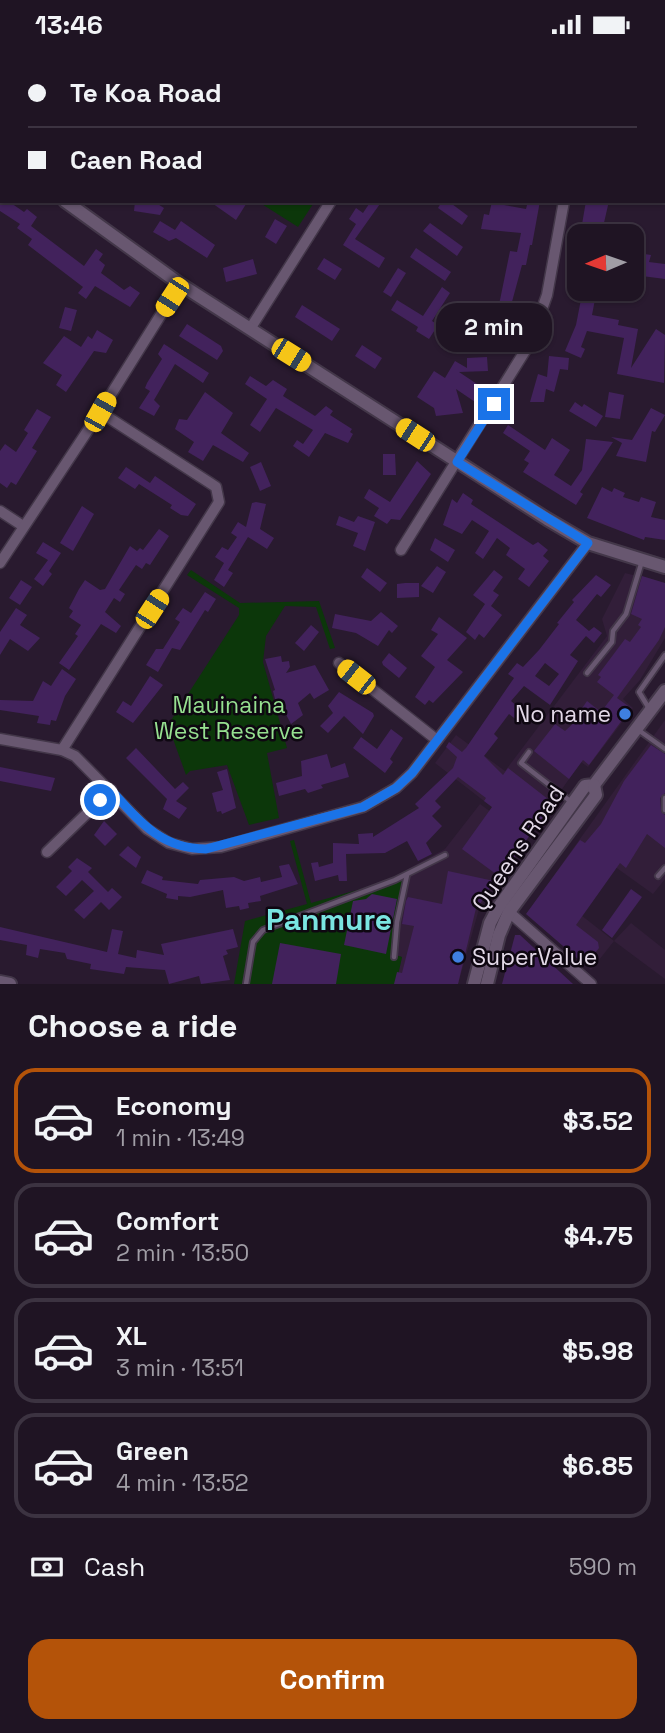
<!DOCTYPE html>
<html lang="en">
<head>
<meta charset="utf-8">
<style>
  body { margin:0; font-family:"Space Grotesk",sans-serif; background:#271d2b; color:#f1f3f6; height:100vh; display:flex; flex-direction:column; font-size:26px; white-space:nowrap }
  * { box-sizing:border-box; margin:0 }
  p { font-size:23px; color:#a19ea6 }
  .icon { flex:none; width:38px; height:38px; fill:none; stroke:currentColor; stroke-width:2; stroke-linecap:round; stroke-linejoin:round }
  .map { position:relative; height:935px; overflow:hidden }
  .drawer { display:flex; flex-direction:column; background:#1f1423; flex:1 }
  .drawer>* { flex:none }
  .hud { position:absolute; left:0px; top:0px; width:665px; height:154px; box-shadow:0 2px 5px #0004,0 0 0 2px #3c3341; display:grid; align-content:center; height:154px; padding:0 28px; background:#1f1423 }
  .needle { width:46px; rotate:268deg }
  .controls { position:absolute; left:567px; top:175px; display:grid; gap:14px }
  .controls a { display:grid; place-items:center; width:77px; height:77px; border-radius:14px; background:#1f1423; box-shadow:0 2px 5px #0004,0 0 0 2px #3c3341; font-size:35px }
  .end { position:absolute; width:32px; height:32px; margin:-16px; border:9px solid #1a73e8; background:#fff; box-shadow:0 0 0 4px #fff }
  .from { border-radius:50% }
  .bubble { position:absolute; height:49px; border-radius:21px; background:#1f1423; box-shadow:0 2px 5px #0004,0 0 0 2px #3c3341; font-size:23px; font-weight:800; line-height:49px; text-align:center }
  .car { position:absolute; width:21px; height:42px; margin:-21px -10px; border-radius:9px; box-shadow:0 0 5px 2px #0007; background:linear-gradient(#f5c518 24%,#345 0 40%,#f5c518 0 76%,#345 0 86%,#f5c518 0) }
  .hud b { display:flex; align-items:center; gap:24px; height:66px; font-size:26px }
  .hud b+b { border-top:2px solid #3c3341 }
  .hud i { width:18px; height:18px; background:#f1f3f6 }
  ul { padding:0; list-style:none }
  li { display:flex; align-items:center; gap:21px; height:105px; margin:0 14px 10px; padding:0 14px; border:4px solid #3c3341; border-radius:21px }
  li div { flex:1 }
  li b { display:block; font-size:26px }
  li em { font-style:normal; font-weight:800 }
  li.on { border-color:#b45309 }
  li>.icon { width:63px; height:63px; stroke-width:1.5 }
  h2 { padding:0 28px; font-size:32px; line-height:84px }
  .pay { display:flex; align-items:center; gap:18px; height:77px; padding:0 28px; font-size:26px }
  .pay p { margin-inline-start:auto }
  .primary-button { display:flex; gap:14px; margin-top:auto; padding:14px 28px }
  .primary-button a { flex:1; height:80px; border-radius:21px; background:#b45309; color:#fff; font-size:28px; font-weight:800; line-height:80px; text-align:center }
  .status { display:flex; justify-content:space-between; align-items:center; height:49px; padding:0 35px; background:#1f1423; direction:ltr }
  .status svg { height:19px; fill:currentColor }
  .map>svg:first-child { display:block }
</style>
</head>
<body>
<div class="status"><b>13:46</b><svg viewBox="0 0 49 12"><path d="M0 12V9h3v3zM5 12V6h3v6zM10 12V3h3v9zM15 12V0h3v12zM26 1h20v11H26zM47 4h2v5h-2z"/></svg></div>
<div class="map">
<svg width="665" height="935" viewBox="0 0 665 935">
  <rect width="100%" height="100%" fill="#291a2f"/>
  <g fill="#321e39">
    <path d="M625 524 665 534V589L640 631 623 650 633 659 588 718 581 713 529 787 435 714 456 686 505 722 607 587 602 570Z"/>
    <path d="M665 671V830L653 845 607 812 572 859 614 892 631 874 665 901V930L614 892 591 921 527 864Z"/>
    <path d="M480 755 528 790 479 860 458 935H396L402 908 391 905 409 830 406 821 445 800Z"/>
  </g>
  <g fill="#0c370a">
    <path d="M257 152H315L298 178Z"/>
    <path d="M191 521 240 554 319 552 335 599 330 600 316 558 285 557 266 587 263 613 287 699 267 704 279 769 249 776 227 716 190 722 186 726 168 676 239 566V559L187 526Z"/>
    <path d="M294 791 311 854 393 831 406 821 409 830 392 905 402 908 396 935H234L245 872 307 855 290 792Z"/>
  </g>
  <g fill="#42225c" fill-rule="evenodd">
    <path d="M0 152H8L24 163 27 160 37 168 31 177 84 217 96 200 103 205 99 211 105 216 101 224 124 241 130 237 140 244 130 258 95 237 86 250 78 244 83 238 28 196 32 190 17 179 20 175 0 162Z"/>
    <path d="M135 152H153L164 159 160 166 134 162Z"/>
    <path d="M209 152H248L236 171Z"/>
    <path d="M371 152H382L355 190 385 209 379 219 343 196 356 175 349 170 356 159 363 164Z"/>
    <path d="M442 152H448L468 167 462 176 438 159Z"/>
    <path d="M492 152H505L504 156 526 160 528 152H540L532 196H530L526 216H522L503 286 502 300H482V287L486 290 500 251 510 202 517 203 521 184 481 180 484 165 489 166Z"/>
    <path d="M586 152H609L603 178 596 177 594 187H580Z"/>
    <path d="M275 170 287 177 276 195 265 188Z"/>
    <path d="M160 172 175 181 181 172 215 196 207 209 176 189 169 192 153 183Z"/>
    <path d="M430 174 463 198 457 207 423 182Z"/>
    <path d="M416 199 451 223 445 232 410 208Z"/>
    <path d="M638 204 651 206 649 213 665 215V230L634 226Z"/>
    <path d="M324 209 342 220 335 231 317 220Z"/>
    <path d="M253 210 257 225 226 233 223 219Z"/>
    <path d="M398 219 406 224 391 248 383 243Z"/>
    <path d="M442 238 450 244 432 272 438 276 429 290 416 282 418 278 391 261 397 251 423 267Z"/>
    <path d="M583 240H597L592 266 619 271 618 276 638 280 631 319 656 280 665 286 664 334 617 325 624 289 587 282 581 298 585 300 581 309 565 302 576 276Z"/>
    <path d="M302 256 340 280 332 292 295 268Z"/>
    <path d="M65 258 77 261 71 282 59 279Z"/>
    <path d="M187 275 221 297 223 302 217 311 179 287Z"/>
    <path d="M97 281 113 291 106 304 94 302 66 343 56 336 62 326 43 314 64 287 81 298 88 287 92 290Z"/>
    <path d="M164 295 209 324 203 334 175 315 154 351 160 357 154 367 139 359 150 342 145 339 147 334 162 310 158 305Z"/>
    <path d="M362 296 382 309 375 320 355 307Z"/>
    <path d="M549 307 569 309 568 321 560 320 554 343 546 340 544 353H530L538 325 547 328Z"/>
    <path d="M487 308 488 322 459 323 477 335 475 338 484 345 478 355 456 340 463 364 436 367 434 359 417 348 434 322 445 329 455 312 467 319V309Z"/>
    <path d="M250 327 266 337 273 331 287 340 283 347 315 367 326 357 333 362 330 366 352 380 350 383 353 385 348 394 325 384 309 408 293 397 297 391 303 395 313 381 276 359 260 383 250 376 267 350 245 335Z"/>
    <path d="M205 343 233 364 221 384 249 404 243 413 213 396 203 412 188 403 194 393 175 380 179 370 187 371Z"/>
    <path d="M609 343 624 346 620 370 605 368Z"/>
    <path d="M575 353 582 358 584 355 603 367 596 378 569 362Z"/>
    <path d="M651 359 665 366 655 383 652 382 646 413 616 407 622 394 611 388 632 391Z"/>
    <path d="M37 360 51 368 32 399 37 402 16 436 11 433 7 439 0 434V402L5 395 16 403 28 384 24 381Z"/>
    <path d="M508 376 545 401 552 389 570 401 554 426 571 437 582 421 586 390 613 393 580 443 583 445 576 456 523 423 529 414 524 411 530 402 503 384Z"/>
    <path d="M383 405H395L396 426H383Z"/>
    <path d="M417 412 431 425 400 471 391 470 387 475 374 467 379 459 364 449 369 440 390 453Z"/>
    <path d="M261 413 271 437 260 442 250 418Z"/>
    <path d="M126 418 150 434 155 427 196 455 188 467 181 466 170 459 172 456 139 435 135 440 118 429Z"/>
    <path d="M602 438 612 443 614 439 625 444 623 448 639 453 641 448 656 453 651 468 665 471V491L645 488 644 491 587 469Z"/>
    <path d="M463 444 473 451 471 455 533 496 538 493 548 501 543 507 549 512 529 538 518 530 525 520 506 506 510 499 497 489 483 510 475 504 489 482 472 471 462 485 443 476 452 450 457 454Z"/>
    <path d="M256 453 266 455 260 480 274 489 267 500 248 488 228 521 233 524 224 538 214 531 224 514 215 508 222 498 228 501 237 488 231 484 238 473 246 478 252 454Z"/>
    <path d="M82 457 94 465 73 502 60 494Z"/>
    <path d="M339 467 354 473 358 467 375 473 365 502 353 497 358 484 336 476Z"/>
    <path d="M159 480 169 487 150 516 146 514 142 520 136 516 119 541 125 545 120 553 114 549 105 563 121 577 116 584 101 575 69 621 59 614 78 587 75 585 81 576 69 568 73 562 69 559 79 540 85 531 100 541 105 540 130 497 137 502 140 499 143 501Z"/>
    <path d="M435 489 455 501 448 513 430 501Z"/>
    <path d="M43 493 61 504 49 522 52 525 43 537 34 530 48 511 36 504Z"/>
    <path d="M437 517 446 523 433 544 421 537Z"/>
    <path d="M367 519 387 534 380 543 361 528Z"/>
    <path d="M494 521 503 528 493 542 499 546 491 557 502 566 484 589 479 585 475 591 466 583 485 555 473 546Z"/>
    <path d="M596 526 611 536 601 548 597 545 576 571 589 582 594 578 602 584 594 594 586 587 570 606 578 612 550 656 524 637 511 652 524 663 518 672 509 665 494 685 498 689 484 707 503 726 508 719 553 754 500 828 462 800 492 758 484 752 486 749 458 728 435 752 441 758 432 767 442 777 426 794 432 805 418 812 407 792 385 804 346 805 347 832H339L338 826 315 832 311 814 318 813 319 818 333 814V794L359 795 358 785 373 784V788L419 759 415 755 453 719 457 708 446 698 449 693 462 703 466 699 514 629 508 625 517 614 523 618 539 601 559 575 557 574 574 553 572 551ZM545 614 559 625 549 637 535 627Z"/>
    <path d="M642 527 665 534V578L659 591 617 649 631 659 589 716 583 711 569 730 534 702 555 675 565 682 578 670 576 668 587 652 601 663 614 646 597 633 601 628 598 626 625 590 630 593 641 578 638 576 642 570 631 565Z"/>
    <path d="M21 531 32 538 20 556 9 549Z"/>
    <path d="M405 534H419V548L397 549V535Z"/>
    <path d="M205 543 216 550 208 563 205 561 180 601 172 599 158 623 146 616 156 600H163L180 573 175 570 183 559 191 564Z"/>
    <path d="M16 559 27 566 20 576 40 589 28 602 10 590 0 606V583Z"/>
    <path d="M381 563 398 577 392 584 389 581 378 597 356 584 332 579 335 565 371 572Z"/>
    <path d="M439 568 467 589 447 611 463 623 433 654 429 651 425 656 415 648 435 618 421 607 438 585 431 581Z"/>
    <path d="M311 576 319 583 304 602 295 594Z"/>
    <path d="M389 604 407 619 399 629 383 616 382 613Z"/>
    <path d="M281 607 282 613 289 612 290 618 286 624 315 616 329 641 314 650 310 644 298 654 303 666 291 675 278 650H275L273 642 275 641 265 610Z"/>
    <path d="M62 620 76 630 65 647 56 672 51 671 50 676 37 674 39 667 0 661V651L33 652 43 632 51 637Z"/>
    <path d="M150 627 163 636 133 674 116 663 123 652 131 657Z"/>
    <path d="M339 643 373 664 374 667 363 685 344 667 328 684 320 677 333 664 328 657Z"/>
    <path d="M391 680 403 689 390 710 393 713 385 724 353 699 361 688 377 700Z"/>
    <path d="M651 696 665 705V744L660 749 661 763 665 766V799L647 785 626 819 620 814 576 876 598 893 599 899 585 916 526 865 580 791 585 794 601 775 624 732Z"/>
    <path d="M136 699 175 740 183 733 189 739 176 752 187 759 179 770 163 760 167 750 126 709Z"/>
    <path d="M327 705 331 719 345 714 349 728 321 736 323 739 308 744 305 740 279 747 276 734 302 727 301 712Z"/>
    <path d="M0 718 55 729 51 742 0 732Z"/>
    <path d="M227 720 236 759 222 765 221 762 217 763 212 744 223 741 217 723Z"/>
    <path d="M104 772 117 785 105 797 94 786Z"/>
    <path d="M128 797 141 808 136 819 119 806Z"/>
    <path d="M77 809 92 819 88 823 108 843 112 839 122 848 109 861 101 853 84 870 74 861 94 842 82 831 66 847 56 838 72 822 68 818Z"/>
    <path d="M289 815 298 835 260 847 261 852 248 854 249 859 240 861 239 857 226 859 223 841 190 848 178 847V851L166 849 167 845 141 834 147 821 163 828 162 831 198 835 200 831 234 828 244 832 260 828 261 833 282 828 279 817Z"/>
    <path d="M448 822 494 832 480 855H477L458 935H394L397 923 402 924 414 877 402 875 406 852 408 848 442 855Z"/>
    <path d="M631 840 642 848 612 889 602 881Z"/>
    <path d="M372 845 397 850 386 905 344 896 353 852 366 850Z"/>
    <path d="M0 878 107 903 112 880 123 882 118 905 136 909 137 901 164 906 161 895 233 880 238 898 226 901 228 905 223 907 230 931 201 935 199 927 169 935 165 921 126 918 124 925 90 920 91 915 67 910 65 904 40 900 38 909 26 906 27 896 0 891Z"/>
    <path d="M515 886H520L573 935H502Z"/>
    <path d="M280 894 341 905 336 935H272Z"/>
  </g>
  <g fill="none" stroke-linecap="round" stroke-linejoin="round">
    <g stroke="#433749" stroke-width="8">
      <g id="lane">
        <path d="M587 624 612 593 613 582 626 565 642 512"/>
        <path d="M650 661 639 643 665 606"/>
        <path d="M637 680 665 700"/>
        <path d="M529 703 521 714 570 752"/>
        <path d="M665 749V761"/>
        <path d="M658 827 665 819"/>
        <path d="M394 908 397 873 407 826"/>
        <path d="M246 935 253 893 263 881 395 831 445 806"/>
      </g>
    </g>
    <g stroke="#433749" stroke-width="13">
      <g id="street">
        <path d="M287 0 293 2"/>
        <path d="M387 2 388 0"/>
        <path d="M592 2V0"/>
        <path d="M250 280 331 152"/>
        <path d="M0 462 23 477"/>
        <path d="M401 501 530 294 547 246 564 152"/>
        <path d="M0 514 100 363 180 235"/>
        <path d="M339 614 437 691"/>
        <path d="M0 690 62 701 75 707 147 780 169 794 192 800 221 798 363 758 396 739 412 724 588 494"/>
        <path d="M62 701 219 453 216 438 210 434 100 363"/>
        <path d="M47 803 111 741"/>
        <path d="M509 863 591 935"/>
      </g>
    </g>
    <g stroke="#433749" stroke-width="16">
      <g id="secondary">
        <path d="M0 104 2 106"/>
        <path d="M65 152 180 235 547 470 588 494 665 518"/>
        <path d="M0 933 10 935"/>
        <path d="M474 935 490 874 498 859 585 737 594 736 665 642"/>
        <path d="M487 935 499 886 509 863 596 746 594 736"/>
      </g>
    </g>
    <use href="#lane" stroke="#685770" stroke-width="4.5"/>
    <use href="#street" stroke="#685770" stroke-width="10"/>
    <use href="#secondary" stroke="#685770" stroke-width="12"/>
  </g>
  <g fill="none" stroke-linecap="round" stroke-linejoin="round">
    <path stroke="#1a73e8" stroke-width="9" d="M100 751 111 741C139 772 161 800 206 800L363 758 396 739 412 724 588 494 457 413 494 355"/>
  </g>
  <g fill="#3f7fe0" stroke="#0e0711" stroke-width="2.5">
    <circle cx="625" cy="665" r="7"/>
    <circle cx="458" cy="908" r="7"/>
  </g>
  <g text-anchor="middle" stroke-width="5" stroke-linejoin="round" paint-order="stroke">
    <g font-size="23" fill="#96e090" stroke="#0e0711">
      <text x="229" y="664">Mauinaina<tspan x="229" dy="26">West Reserve</tspan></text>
    </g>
    <g font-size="23" fill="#e3d9e8" stroke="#0e0711" text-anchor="end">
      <text x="611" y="673">No name</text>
      <text x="472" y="916" text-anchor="start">SuperValue</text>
    </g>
    <g font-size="23" fill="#e3d9e8" stroke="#0e0711">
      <text transform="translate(518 799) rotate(-56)" y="8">Queens Road</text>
    </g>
    <g font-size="30" font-weight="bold" fill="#7ae5e1" stroke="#0e0711">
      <text x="329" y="881">Panmure</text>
    </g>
  </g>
</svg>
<div class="controls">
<a><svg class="needle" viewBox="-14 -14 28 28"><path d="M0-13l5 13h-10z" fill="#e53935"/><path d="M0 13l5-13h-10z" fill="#a19ea6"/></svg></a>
</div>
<i class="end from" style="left:100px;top:751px"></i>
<i class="end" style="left:494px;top:355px"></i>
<div class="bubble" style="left:436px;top:254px;width:116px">2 min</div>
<i class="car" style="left:172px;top:248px;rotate:213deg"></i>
<i class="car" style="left:291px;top:306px;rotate:122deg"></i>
<i class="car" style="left:100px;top:363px;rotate:29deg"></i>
<i class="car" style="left:415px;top:386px;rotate:303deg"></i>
<i class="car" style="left:152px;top:560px;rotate:33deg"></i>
<i class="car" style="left:356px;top:628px;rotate:308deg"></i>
<div class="hud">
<b><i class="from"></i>Te Koa Road</b>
<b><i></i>Caen Road</b>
</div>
</div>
<section class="drawer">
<h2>Choose a ride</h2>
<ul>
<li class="on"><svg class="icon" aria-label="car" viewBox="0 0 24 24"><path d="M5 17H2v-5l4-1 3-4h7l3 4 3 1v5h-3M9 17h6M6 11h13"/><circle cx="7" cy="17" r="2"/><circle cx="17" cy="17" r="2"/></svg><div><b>Economy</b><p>1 min · 13:49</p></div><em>$3.52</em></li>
<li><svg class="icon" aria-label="car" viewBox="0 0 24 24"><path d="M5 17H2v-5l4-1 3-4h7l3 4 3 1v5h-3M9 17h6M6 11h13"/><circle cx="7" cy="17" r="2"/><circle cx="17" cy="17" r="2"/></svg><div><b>Comfort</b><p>2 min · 13:50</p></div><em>$4.75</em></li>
<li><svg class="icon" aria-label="car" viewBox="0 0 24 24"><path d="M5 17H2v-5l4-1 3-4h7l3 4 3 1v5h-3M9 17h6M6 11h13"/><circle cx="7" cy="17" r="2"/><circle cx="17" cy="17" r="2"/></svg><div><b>XL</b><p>3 min · 13:51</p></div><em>$5.98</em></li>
<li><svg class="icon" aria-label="car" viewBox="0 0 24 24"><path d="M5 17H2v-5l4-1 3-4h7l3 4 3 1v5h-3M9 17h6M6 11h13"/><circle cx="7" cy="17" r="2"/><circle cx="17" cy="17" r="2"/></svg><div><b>Green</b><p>4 min · 13:52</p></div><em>$6.85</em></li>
</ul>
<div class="pay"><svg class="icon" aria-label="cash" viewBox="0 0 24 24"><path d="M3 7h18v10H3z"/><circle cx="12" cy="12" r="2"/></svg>Cash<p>590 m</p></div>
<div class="primary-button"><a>Confirm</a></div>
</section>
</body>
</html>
